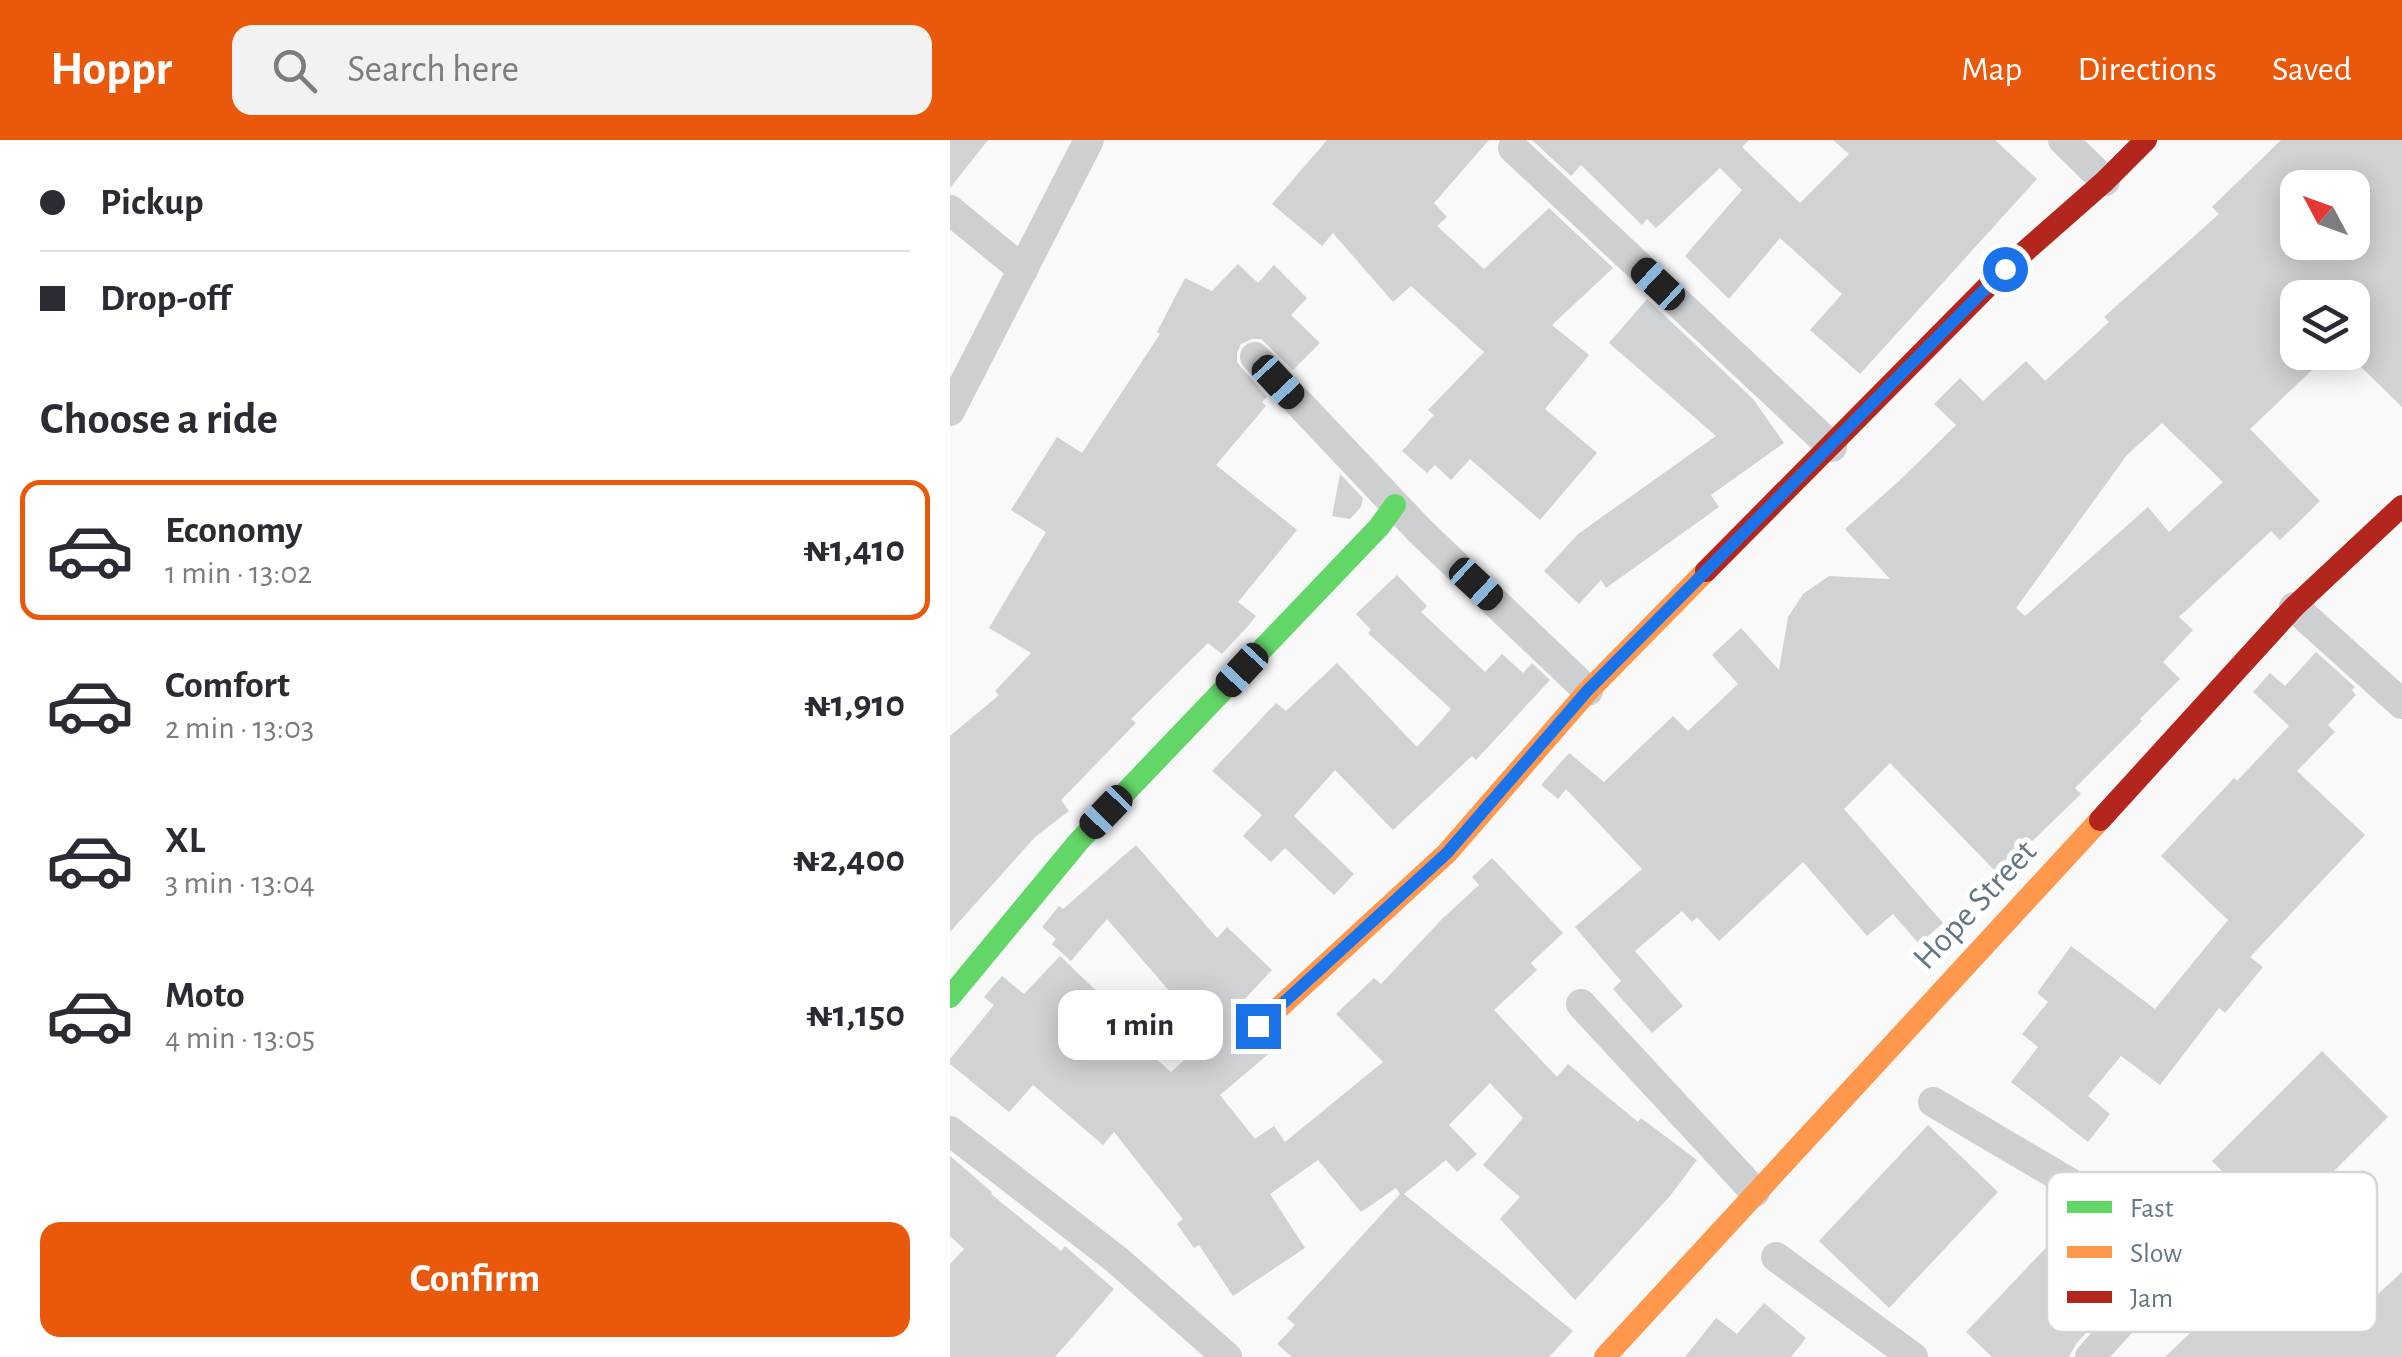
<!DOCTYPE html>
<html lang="en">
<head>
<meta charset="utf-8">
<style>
  body { margin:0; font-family:"Alegreya Sans",sans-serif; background:#f2f2f3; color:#2b2b33; height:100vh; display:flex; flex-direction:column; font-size:38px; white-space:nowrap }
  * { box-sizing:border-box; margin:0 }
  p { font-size:32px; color:#7c7c81 }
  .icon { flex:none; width:55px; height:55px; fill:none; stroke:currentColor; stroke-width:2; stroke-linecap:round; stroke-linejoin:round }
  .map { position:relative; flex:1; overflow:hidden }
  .sheet { display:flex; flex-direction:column; background:#fff; width:950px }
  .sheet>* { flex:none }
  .top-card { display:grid; align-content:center; height:220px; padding:0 40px; background:#fff }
  .needle { width:65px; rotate:311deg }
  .fabs { position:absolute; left:1330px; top:30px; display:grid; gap:20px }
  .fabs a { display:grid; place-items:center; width:90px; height:90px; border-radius:20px; background:#fff; box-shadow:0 5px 25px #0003; font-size:50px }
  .end { position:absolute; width:45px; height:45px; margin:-22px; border:12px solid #1a73e8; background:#fff; box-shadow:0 0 0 5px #fff }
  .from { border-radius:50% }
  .bubble { position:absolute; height:70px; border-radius:20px; background:#fff; box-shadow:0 5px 25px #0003; font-size:32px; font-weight:600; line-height:70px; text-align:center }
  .car { position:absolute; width:30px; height:60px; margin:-30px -15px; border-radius:12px; box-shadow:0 0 8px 2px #0007; background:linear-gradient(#222 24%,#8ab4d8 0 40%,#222 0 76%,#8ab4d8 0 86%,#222 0) }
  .top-card b { display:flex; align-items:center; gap:35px; height:95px; font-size:38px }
  .top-card b+b { border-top:2px solid #e1e1e2 }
  .top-card i { width:25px; height:25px; background:#2b2b33 }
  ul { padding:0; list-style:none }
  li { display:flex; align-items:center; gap:30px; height:140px; margin:0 20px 15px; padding:0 20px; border:5px solid transparent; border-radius:20px }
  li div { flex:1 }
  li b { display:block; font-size:38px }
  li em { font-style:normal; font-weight:600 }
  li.current { border-color:#ea580c }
  li>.icon { width:90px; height:90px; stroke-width:1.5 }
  h2 { padding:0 40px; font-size:45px; line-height:120px }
  .button { display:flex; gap:20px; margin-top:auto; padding:20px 40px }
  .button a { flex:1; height:115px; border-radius:20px; background:#ea580c; color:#fff; font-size:40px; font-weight:600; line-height:115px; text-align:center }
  header { display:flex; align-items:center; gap:60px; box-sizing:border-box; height:140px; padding:0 50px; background:#ea580c; color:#fff }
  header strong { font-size:48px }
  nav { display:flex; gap:55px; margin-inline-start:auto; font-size:35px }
  .search { width:700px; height:90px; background:#f2f2f3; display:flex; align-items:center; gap:25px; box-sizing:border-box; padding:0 35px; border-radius:20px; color:#7c7c81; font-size:38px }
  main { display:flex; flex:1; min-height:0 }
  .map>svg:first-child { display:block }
</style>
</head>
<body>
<header>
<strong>Hoppr</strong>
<div class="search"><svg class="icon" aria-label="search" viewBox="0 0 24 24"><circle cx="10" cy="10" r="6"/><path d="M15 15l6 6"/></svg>Search here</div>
<nav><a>Map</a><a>Directions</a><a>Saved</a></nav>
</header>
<main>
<section class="sheet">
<div class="top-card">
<b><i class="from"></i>Pickup</b>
<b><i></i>Drop-off</b>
</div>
<h2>Choose a ride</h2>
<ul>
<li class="current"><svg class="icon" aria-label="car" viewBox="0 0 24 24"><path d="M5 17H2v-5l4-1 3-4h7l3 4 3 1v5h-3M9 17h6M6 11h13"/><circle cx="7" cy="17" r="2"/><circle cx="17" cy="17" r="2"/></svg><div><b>Economy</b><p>1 min · 13:02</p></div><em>₦1,410</em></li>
<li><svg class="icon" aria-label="car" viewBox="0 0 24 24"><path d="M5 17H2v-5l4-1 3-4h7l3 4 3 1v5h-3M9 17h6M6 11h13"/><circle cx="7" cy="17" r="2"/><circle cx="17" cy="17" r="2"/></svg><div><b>Comfort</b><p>2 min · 13:03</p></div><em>₦1,910</em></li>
<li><svg class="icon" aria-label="car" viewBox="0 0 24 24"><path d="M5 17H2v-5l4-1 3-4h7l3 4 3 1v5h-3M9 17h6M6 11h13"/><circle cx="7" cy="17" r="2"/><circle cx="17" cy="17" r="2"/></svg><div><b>XL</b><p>3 min · 13:04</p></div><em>₦2,400</em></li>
<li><svg class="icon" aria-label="car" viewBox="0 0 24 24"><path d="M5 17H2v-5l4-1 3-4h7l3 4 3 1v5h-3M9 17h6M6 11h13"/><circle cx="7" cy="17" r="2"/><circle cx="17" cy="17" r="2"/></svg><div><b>Moto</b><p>4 min · 13:05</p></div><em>₦1,150</em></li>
</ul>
<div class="button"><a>Confirm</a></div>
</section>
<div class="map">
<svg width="1452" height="1217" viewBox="0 0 1452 1217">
  <rect width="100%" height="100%" fill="#f9f9f9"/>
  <g fill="#d0d2d3" fill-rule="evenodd">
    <path d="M0 0H38L0 48Z"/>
    <path d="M377 0H539L484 63 497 77 487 86 534 129 599 68 663 128 602 185 639 215 595 269 647 313 590 380 520 319 501 340 485 325 477 333 452 311 484 275 478 270 534 212 461 146 443 162 383 93 372 106 322 64Z"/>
    <path d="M582 0H799L792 7 850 63 899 14 883 0H1045L1087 39 910 234 860 190 892 154 830 98 779 159 735 116 792 50 770 28 706 88 697 79 692 85 631 25 621 36Z"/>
    <path d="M1331 0H1452V267L1402 218V158H1348V212H1381L1300 289 1370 361 1330 400 1321 391 1229 477 1243 490 1213 522 1230 539 1190 579 1192 581 1125 648 1131 654 1048 734 940 623 894 669 993 783 969 804 943 774 917 796 853 722 769 801 747 777 742 782 732 771 685 811 733 866 702 893 663 849 671 841 625 787 692 729 616 649 608 659 591 645 619 613 654 642 723 576 738 591 788 544 762 515 791 488 829 530 838 477 853 454 879 436 940 439 895 389 949 341 1006 285 984 264 1010 238 1033 261 1076 221 1095 241 1159 182 1154 177 1269 74 1262 67ZM1348 48H1402V102H1348ZM1212 283 1273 342 1219 392 1198 367 1075 476 1066 468 1177 315Z"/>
    <path d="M288 124 308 143 324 125 357 158 341 175 370 203 343 230 311 199H302L291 204 287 213V222L317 257 312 262 316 266 266 325 347 390 288 462 306 476 299 485 272 514 258 503 181 579 186 583 111 660 119 671 85 697 0 792V596L49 555 45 551 81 513 39 488 96 392 61 370 107 297 132 313 210 194 207 192 235 138 262 151Z"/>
    <path d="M697 159 803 259 834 303 761 355 769 367 656 448 651 440 629 464 594 431 628 394 766 296 659 203Z"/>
    <path d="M390 334 413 358 411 367 400 379 382 376Z"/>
    <path d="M447 435 477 466 471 472 535 532 552 514 573 533 582 523 600 540 526 620 522 616 443 690 385 630 344 676 404 734 384 755 335 708 321 722 293 696 312 675 262 631 326 563 336 571 387 523 467 607 501 569 418 493 421 490 406 474Z"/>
    <path d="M1366 512 1405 547 1402 550 1406 555 1378 585 1385 592 1347 631 1415 695 1300 817 1313 827 1275 873 1269 868 1210 945 1171 916 1138 956 1160 974 1138 1002 1061 942 1088 907 1072 894 1098 862 1087 853 1121 806 1205 869 1278 780 1211 716 1284 638 1287 641 1339 586 1303 552 1320 533 1335 546Z"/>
    <path d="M186 705 267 798 277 787 322 830 291 863 293 865 283 880 282 892 288 904 299 912 313 913 328 906 270 955 305 999 324 986 335 1002 433 922 386 874 424 838 431 844 492 779 529 745 522 737 542 718 613 793 581 823 587 830 544 870 607 937 618 924 688 982 691 978 747 1020 720 1056 625 1160 550 1079 570 1057 533 1025 573 978 540 943 499 985 527 1014 507 1032 496 1020 454 1054 623 1191 599 1217H342L327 1204 345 1185 337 1178 450 1054 446 1048 411 1072 368 1020 320 1054 355 1108 283 1156 249 1105 244 1108 227 1084 233 1079 164 992 153 1005 83 945 59 972 0 924V919L44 865 34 857 52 836 74 854 110 816 159 863 152 871 221 932 263 894 222 854 157 779 121 821 102 804 106 799 92 787 109 766 113 769Z"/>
    <path d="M1372 911 1438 977 1328 1087 1262 1021Z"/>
    <path d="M978 985 1048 1052 939 1168 869 1101Z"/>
    <path d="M0 1016 42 1052 41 1054 111 1111 115 1106 164 1149 105 1217H0V1124L14 1109 0 1096Z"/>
    <path d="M1126 1076 1188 1135 1126 1204 1119 1217H1042L1016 1192Z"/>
    <path d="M1452 1132V1217H1215L1281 1154 1309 1184 1358 1134 1402 1178Z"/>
    <path d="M814 1163 856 1198 841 1217H735L766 1178 787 1194Z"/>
  </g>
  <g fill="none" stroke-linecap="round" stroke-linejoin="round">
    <g stroke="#cecfd0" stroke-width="30">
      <path d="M1113 0 1155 41"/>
      <path d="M563 8 882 307"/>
      <path d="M0 70 73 130"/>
      <path d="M305 217 470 391 638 551"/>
      <path d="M0 271 139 0"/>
      <path d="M1344 467 1452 564"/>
      <path d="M631 864 805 1052"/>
      <path d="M983 962 1195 1087 1215 1104 1220 1124 1211 1138 1140 1217"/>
      <path d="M0 991 167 1120 277 1217"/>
      <path d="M826 1117 963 1217"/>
    </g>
    <path stroke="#63d668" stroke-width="22" d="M0 857 129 701 429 387 445 365"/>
    <g stroke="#ff974d" stroke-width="22">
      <path d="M308 887 497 713 638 551 756 431"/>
      <path d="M655 1217 1150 680"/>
    </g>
    <g stroke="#b3261e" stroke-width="22">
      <path d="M756 431 1055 129 1155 41 1196 0"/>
      <path d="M1150 680 1344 467 1452 366"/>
    </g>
  </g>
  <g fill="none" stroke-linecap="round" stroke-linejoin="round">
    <path stroke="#1a73e8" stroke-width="12" d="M308 886 497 713 638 550 1055 129"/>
  </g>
  <g text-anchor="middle" stroke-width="10" stroke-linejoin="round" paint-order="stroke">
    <g font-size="35" fill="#657683" stroke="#fff">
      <text transform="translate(1024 764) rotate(-47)" y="12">Hope Street</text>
    </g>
  </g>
  <rect x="1097" y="1032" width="330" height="160" rx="15" fill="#fff" stroke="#d1d6da" stroke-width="2.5"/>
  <rect x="1117" y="1061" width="45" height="12" fill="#63d668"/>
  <rect x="1117" y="1106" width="45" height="12" fill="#ff974d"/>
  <rect x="1117" y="1151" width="45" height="12" fill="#b3261e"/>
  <g font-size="28" fill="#657683">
    <text x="1180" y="1077">Fast</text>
    <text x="1180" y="1122">Slow</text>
    <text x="1180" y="1167">Jam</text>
  </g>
</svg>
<div class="fabs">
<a><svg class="needle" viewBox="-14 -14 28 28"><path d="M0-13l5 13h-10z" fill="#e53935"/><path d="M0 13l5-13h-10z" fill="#7c7c81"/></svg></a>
<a><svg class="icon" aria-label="layers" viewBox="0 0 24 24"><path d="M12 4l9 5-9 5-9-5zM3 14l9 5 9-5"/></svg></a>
</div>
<i class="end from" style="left:1055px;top:129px"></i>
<i class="end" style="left:308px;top:886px"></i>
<div class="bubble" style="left:108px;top:850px;width:165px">1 min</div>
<i class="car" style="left:708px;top:144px;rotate:313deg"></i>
<i class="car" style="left:328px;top:242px;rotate:137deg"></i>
<i class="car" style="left:526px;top:444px;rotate:133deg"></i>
<i class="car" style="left:292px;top:530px;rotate:223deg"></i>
<i class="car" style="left:156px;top:672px;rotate:224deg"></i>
</div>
</main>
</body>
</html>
